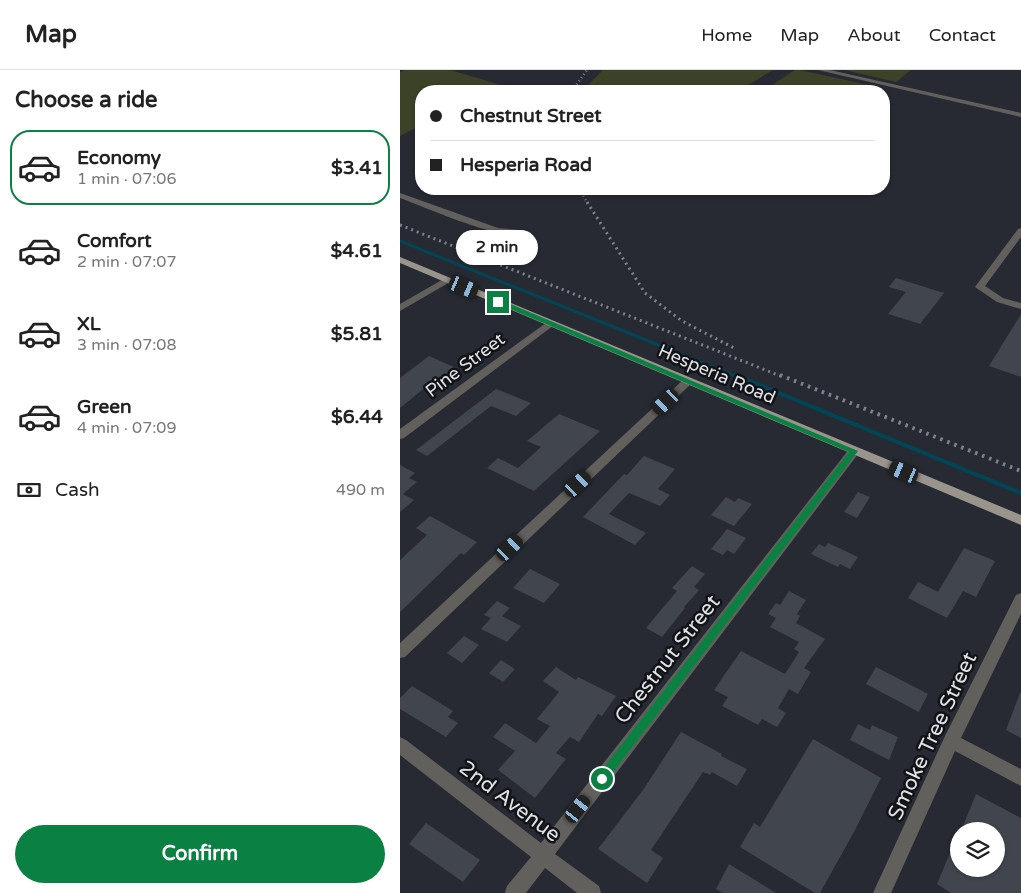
<!DOCTYPE html>
<html lang="en">
<head>
<meta charset="utf-8">
<style>
  body { margin:0; font-family:"Varela Round",sans-serif; background:#f6f6f6; color:#222; height:100vh; display:flex; flex-direction:column; font-size:19px; white-space:nowrap }
  * { box-sizing:border-box; margin:0 }
  p { font-size:16px; color:#767676 }
  .icon { flex:none; width:28px; height:28px; fill:none; stroke:currentColor; stroke-width:2; stroke-linecap:round; stroke-linejoin:round }
  .map { position:relative; flex:1; overflow:hidden }
  .panel { display:flex; flex-direction:column; background:#fff; width:400px }
  .panel>* { flex:none }
  .hud { position:absolute; left:15px; top:15px; width:475px; height:110px; border-radius:20px; box-shadow:0 1px 4px #0004; display:grid; align-content:center; height:110px; padding:0 15px; background:#fff }
  .controls { position:absolute; left:550px; top:752px; display:grid; gap:10px }
  .controls a { display:grid; place-items:center; width:55px; height:55px; border-radius:50%; background:#fff; box-shadow:0 1px 4px #0004; font-size:25px }
  .end { position:absolute; width:22px; height:22px; margin:-11px; border:6px solid #0b8043; background:#fff; box-shadow:0 0 0 2px #fff }
  .from { border-radius:50% }
  .bubble { position:absolute; height:35px; border-radius:18px; background:#fff; box-shadow:0 1px 4px #0004; font-size:16px; font-weight:700; line-height:35px; text-align:center }
  .car { position:absolute; width:15px; height:30px; margin:-15px -8px; border-radius:6px; box-shadow:0 0 4px 1px #0007; background:linear-gradient(#222 24%,#8ab4d8 0 40%,#222 0 76%,#8ab4d8 0 86%,#222 0) }
  .hud b { display:flex; align-items:center; gap:18px; height:48px; font-size:19px }
  .hud b+b { border-top:1px solid #e0e0e0 }
  .hud i { width:12px; height:12px; background:#222 }
  ul { padding:0; list-style:none }
  li { display:flex; align-items:center; gap:15px; height:75px; margin:0 10px 8px; padding:0 5px; border:2px solid transparent; border-radius:20px }
  li div { flex:1 }
  li b { display:block; font-size:19px }
  li em { font-style:normal; font-weight:700 }
  li.selected { border-color:#0b8043 }
  li>.icon { width:45px; height:45px; stroke-width:1.5 }
  h2 { padding:0 15px; font-size:22px; line-height:60px }
  .pay { display:flex; align-items:center; gap:12px; height:55px; padding:0 15px; font-size:19px }
  .pay p { margin-inline-start:auto }
  .primary-button { display:flex; gap:10px; margin-top:auto; padding:10px 15px }
  .primary-button a { flex:1; height:58px; border-radius:30px; background:#0b8043; color:#fff; font-size:20px; font-weight:700; line-height:58px; text-align:center }
  header { display:flex; align-items:center; gap:30px; box-sizing:border-box; height:70px; padding:0 25px; background:#fff; border-bottom:1px solid #e0e0e0 }
  header strong { font-size:24px }
  nav { display:flex; gap:28px; margin-inline-start:auto; font-size:18px }
  main { display:flex; flex:1; min-height:0 }
  .map>svg:first-child { display:block }
</style>
</head>
<body>
<header>
<strong>Map</strong>
<nav><a>Home</a><a>Map</a><a>About</a><a>Contact</a></nav>
</header>
<main>
<section class="panel">
<h2>Choose a ride</h2>
<ul>
<li class="selected"><svg class="icon" aria-label="car" viewBox="0 0 24 24"><path d="M5 17H2v-5l4-1 3-4h7l3 4 3 1v5h-3M9 17h6M6 11h13"/><circle cx="7" cy="17" r="2"/><circle cx="17" cy="17" r="2"/></svg><div><b>Economy</b><p>1 min · 07:06</p></div><em>$3.41</em></li>
<li><svg class="icon" aria-label="car" viewBox="0 0 24 24"><path d="M5 17H2v-5l4-1 3-4h7l3 4 3 1v5h-3M9 17h6M6 11h13"/><circle cx="7" cy="17" r="2"/><circle cx="17" cy="17" r="2"/></svg><div><b>Comfort</b><p>2 min · 07:07</p></div><em>$4.61</em></li>
<li><svg class="icon" aria-label="car" viewBox="0 0 24 24"><path d="M5 17H2v-5l4-1 3-4h7l3 4 3 1v5h-3M9 17h6M6 11h13"/><circle cx="7" cy="17" r="2"/><circle cx="17" cy="17" r="2"/></svg><div><b>XL</b><p>3 min · 07:08</p></div><em>$5.81</em></li>
<li><svg class="icon" aria-label="car" viewBox="0 0 24 24"><path d="M5 17H2v-5l4-1 3-4h7l3 4 3 1v5h-3M9 17h6M6 11h13"/><circle cx="7" cy="17" r="2"/><circle cx="17" cy="17" r="2"/></svg><div><b>Green</b><p>4 min · 07:09</p></div><em>$6.44</em></li>
</ul>
<div class="pay"><svg class="icon" aria-label="cash" viewBox="0 0 24 24"><path d="M3 7h18v10H3z"/><circle cx="12" cy="12" r="2"/></svg>Cash<p>490 m</p></div>
<div class="primary-button"><a>Confirm</a></div>
</section>
<div class="map">
<svg width="621" height="823" viewBox="0 0 621 823">
  <rect width="100%" height="100%" fill="#272a32"/>
  <g fill="#3c4228">
    <path d="M6 0H50L105 16 93 21H21V55L0 66V2Z"/>
    <path d="M203 0H373L338 21H186L189 14Z"/>
    <path d="M395 0H400L473 16 465 21H363Z"/>
    <path d="M444 0H511L496 12Z"/>
  </g>
  <g fill="none" stroke-linecap="round" stroke-linejoin="round">
    <path stroke="#004656" stroke-width="3" d="M0 171 338 307"/>
    <path stroke="#004656" stroke-width="4" d="M335 305 621 423"/>
  </g>
  <g fill="#41454d">
    <path d="M496 208 544 223 520 254 488 244 506 222 489 217Z"/>
    <path d="M621 244V307L589 296Z"/>
    <path d="M29 286 56 298 30 318 27 316 0 338V308Z"/>
    <path d="M96 319 131 333 116 346 91 336 27 386 16 380Z"/>
    <path d="M159 344 200 361 134 421 87 398 98 388 118 398 141 377 127 371Z"/>
    <path d="M244 386 275 399 258 419 270 425 260 436 229 423 209 444 246 463 235 475 183 447 224 404 227 405Z"/>
    <path d="M0 395 15 403 9 408 17 412 3 424 14 430 0 442Z"/>
    <path d="M458 422 470 427 457 448 444 442Z"/>
    <path d="M326 427 335 432 338 428 352 434 334 456 311 445Z"/>
    <path d="M30 446 77 472 64 485 61 483 0 542V490L27 465 16 458Z"/>
    <path d="M327 459 346 468 334 484 327 480 323 485 311 479Z"/>
    <path d="M428 473 458 487 450 499 440 494 438 497 411 484 419 474 425 477Z"/>
    <path d="M564 478 595 491 576 527 563 521 547 548 508 528 518 512 538 522Z"/>
    <path d="M292 496 305 504 294 517 299 520 284 537 285 538 262 567 246 558 277 521 272 518Z"/>
    <path d="M130 499 160 514 144 533 113 518Z"/>
    <path d="M389 521 406 530 397 544 400 546 396 553 425 569 404 598 411 602 398 624 389 619 378 638 386 643 377 657 362 649 358 655 322 636 328 627 314 620 341 581 385 604 399 582 394 579 399 572 370 557 376 548 368 544 376 533 380 535Z"/>
    <path d="M97 531 110 538 102 546 121 556 107 572 81 559 91 548 84 545Z"/>
    <path d="M64 566 79 575 62 593 47 583Z"/>
    <path d="M101 590 115 599 103 612 89 603Z"/>
    <path d="M156 597 176 610 178 607 216 626 202 646 198 644 179 672 170 667 156 683 166 689 135 728 98 700 115 681 93 667 105 653 136 673 150 656 137 649 159 622 143 611Z"/>
    <path d="M476 597 528 624 519 642 466 614Z"/>
    <path d="M12 616 53 641 48 647 58 653 46 667 0 639V628Z"/>
    <path d="M620 623H621V668L606 660Z"/>
    <path d="M458 654 470 660 472 655 498 667 489 690 450 670Z"/>
    <path d="M281 662 322 684 321 686 347 699 337 716 312 702 310 705 303 702 251 780 263 788 247 813 198 779 243 720Z"/>
    <path d="M413 669 481 708 455 760 420 823H415L340 777 354 753 360 757Z"/>
    <path d="M576 724 621 748V823H551L537 814 558 764 559 799H596V761H561Z"/>
    <path d="M26 753 80 790 63 812 9 774Z"/>
    <path d="M329 794 376 823H323L316 819Z"/>
  </g>
  <g fill="none" stroke-linecap="round" stroke-linejoin="round">
    <g fill="#62605c" fill-rule="evenodd">
      <path d="M418 0H430L621 43V47Z"/>
      <path d="M0 123 98 158 120 160 124 163C110 175 20 135 0 128Z"/>
      <path d="M621 158V167L585 216 603 228 621 233V239L597 232 575 217 618 159Z"/>
      <path d="M47 207 52 210 50 212 0 241V234Z"/>
      <path d="M150 250 155 253 154 255 4 368 0 369V359Z"/>
      <path d="M288 307 292 309 294 311 292 313 5 587 0 588V573L284 309Z"/>
      <path d="M454 377 460 381 458 384 155 784 199 816 201 823H177L145 798 126 823H105L107 816 131 787 0 685V667L6 670 141 773 450 378Z"/>
      <path d="M621 523V544L561 668 621 699V716L555 681 491 823H473L545 666 616 525Z"/>
    </g>
    <path fill="#99958d" fill-rule="evenodd" d="M0 187 621 445V455L0 193Z"/>
    <g stroke="#7f8288" stroke-width="2.5" stroke-dasharray="1 3" stroke-linecap="butt">
      <path d="M172 21 187 0"/>
      <path d="M179 119 188 134"/>
    </g>
    <g stroke="#7f8288" stroke-width="3" stroke-dasharray="2 4" stroke-linecap="butt">
      <path d="M187 132 245 223 282 251 334 278"/>
      <path d="M0 155 383 307"/>
    </g>
    <path stroke="#7f8288" stroke-width="4" stroke-dasharray="2.5 5" stroke-linecap="butt" d="M380 305 621 401"/>
  </g>
  <path fill="#0b8043" d="M96 230H101L458 381 205 713 202 714 198 713 196 709 198 705 449 382 96 233Z"/>
  <g text-anchor="middle" stroke-width="5" stroke-linejoin="round" paint-order="stroke">
    <g font-size="18" fill="#e0e2e7" stroke="#111316">
      <text transform="translate(65 295) rotate(-37)" y="6">Pine Street</text>
      <text transform="translate(317 304) rotate(23)" y="6">Hesperia Road</text>
    </g>
    <g font-size="21" fill="#e0e2e7" stroke="#111316">
      <text transform="translate(267 589) rotate(-52)" y="7">Chestnut Street</text>
      <text transform="translate(532 666) rotate(-65)" y="7">Smoke Tree Street</text>
      <text transform="translate(110 731) rotate(37)" y="7">2nd Avenue</text>
    </g>
  </g>
</svg>
<div class="controls">
<a><svg class="icon" aria-label="layers" viewBox="0 0 24 24"><path d="M12 4l9 5-9 5-9-5zM3 14l9 5 9-5"/></svg></a>
</div>
<i class="end from" style="left:202px;top:709px"></i>
<i class="end" style="left:98px;top:232px"></i>
<div class="bubble" style="left:56px;top:160px;width:82px">2 min</div>
<i class="car" style="left:64px;top:217px;rotate:113deg"></i>
<i class="car" style="left:266px;top:332px;rotate:227deg"></i>
<i class="car" style="left:504px;top:402px;rotate:293deg"></i>
<i class="car" style="left:178px;top:414px;rotate:47deg"></i>
<i class="car" style="left:110px;top:478px;rotate:47deg"></i>
<i class="car" style="left:178px;top:739px;rotate:38deg"></i>
<div class="hud">
<b><i class="from"></i>Chestnut Street</b>
<b><i></i>Hesperia Road</b>
</div>
</div>
</main>
</body>
</html>
